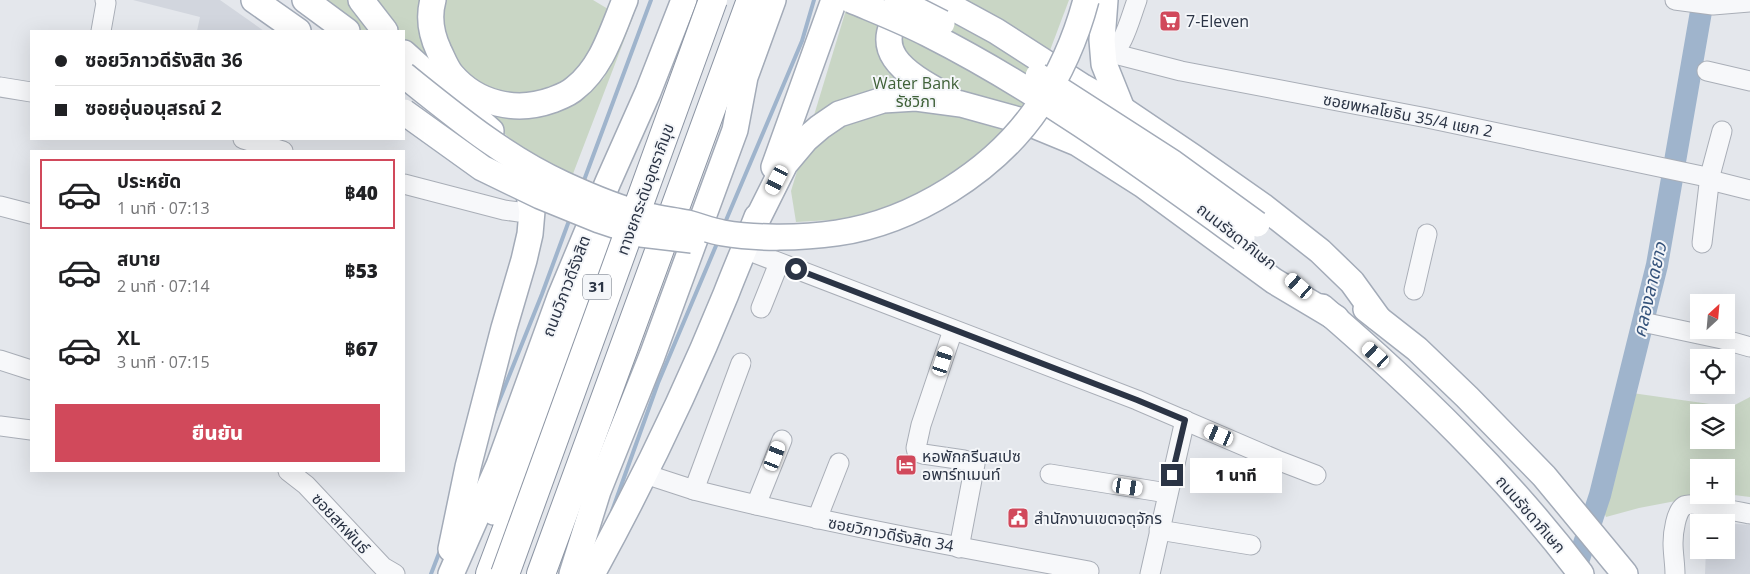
<!DOCTYPE html>
<html lang="th">
<head>
<meta charset="utf-8">
<style>
  body { margin:0; font-family:"Open Sans","Noto Sans Thai",sans-serif; background:#f2f2f2; color:#202124; height:100vh; display:flex; flex-direction:column; font-size:19px; white-space:nowrap }
  * { box-sizing:border-box; margin:0 }
  p { font-size:16px; color:#757577 }
  .icon { flex:none; width:28px; height:28px; fill:none; stroke:currentColor; stroke-width:2; stroke-linecap:round; stroke-linejoin:round }
  .map { position:relative; flex:1; overflow:hidden }
  .drawer { position:absolute; left:30px; top:150px; width:375px; height:322px; display:flex; flex-direction:column; background:#fff; border-radius:0px; box-shadow:0 5px 20px #0002 }
  .drawer>* { flex:none }
  .hud { position:absolute; left:30px; top:30px; width:375px; height:110px; border-radius:0px; box-shadow:0 5px 20px #0002; display:grid; align-content:center; height:110px; padding:0 25px; background:#fff }
  .needle { width:32px; rotate:26deg }
  .tools { position:absolute; left:1690px; top:294px; display:grid; gap:10px }
  .tools a { display:grid; place-items:center; width:45px; height:45px; border-radius:0px; background:#fff; box-shadow:0 5px 20px #0002; font-size:25px }
  .end { position:absolute; width:22px; height:22px; margin:-11px; border:6px solid #2b3445; background:#fff; box-shadow:0 0 0 2px #fff }
  .from { border-radius:50% }
  .bubble { position:absolute; height:35px; border-radius:0px; background:#fff; box-shadow:0 5px 20px #0002; font-size:16px; font-weight:800; line-height:35px; text-align:center }
  .car { position:absolute; width:15px; height:30px; margin:-15px -8px; border-radius:6px; box-shadow:0 0 4px 1px #0007; background:linear-gradient(#fff 24%,#345 0 40%,#fff 0 76%,#345 0 86%,#fff 0) }
  .hud b { display:flex; align-items:center; gap:18px; height:48px; font-size:19px }
  .hud b+b { border-top:1px solid #e0e0e0 }
  .hud i { width:12px; height:12px; background:#202124 }
  ul { padding:9px 0 0; list-style:none }
  li { display:flex; align-items:center; gap:15px; height:70px; margin:0 10px 8px; padding:0 15px; border:2px solid transparent; border-radius:0px }
  li div { flex:1 }
  li b { display:block; font-size:19px }
  li em { font-style:normal; font-weight:800 }
  li.active { border-color:#d1495b }
  li>.icon { width:45px; height:45px; stroke-width:1.5 }
  .button { display:flex; gap:10px; margin-top:auto; padding:10px 25px }
  .button a { flex:1; height:58px; border-radius:0px; background:#d1495b; color:#fff; font-size:20px; font-weight:800; line-height:58px; text-align:center }
  .map>svg:first-child { display:block }
</style>
</head>
<body>
<div class="map">
<svg width="1750" height="574" viewBox="0 0 1750 574">
  <rect width="100%" height="100%" fill="#e4e7ec"/>
  <g fill="#d2d6de">
    <path d="M133 0H220L264 31H197L200 17Z"/>
    <path d="M1726 523 1750 525V574H1705L1706 550H1726Z"/>
  </g>
  <g fill="#c9d6c5" fill-rule="evenodd">
    <path d="M315 0H350L373 31H356Z"/>
    <path d="M367 0H424L482 109 589 91 604 78 627 15 633 17 571 179 541 164 442 82 404 44V31H391Z"/>
    <path d="M444 0H593L613 12 574 82 536 96 493 91 472 78 458 66 442 29Z"/>
    <path d="M849 0H1069L1029 106 1004 137 937 194 884 217 796 222 791 191Z"/>
    <path d="M1632 393 1731 407 1750 397V497L1726 494V468H1699V495H1707L1639 508 1606 517 1602 507ZM1699 412H1726V440H1699Z"/>
  </g>
  <g fill="none" stroke-linecap="round" stroke-linejoin="round">
    <g stroke="#9fb4cc" stroke-width="4">
      <path d="M583 183 651 0"/>
      <path d="M724 225 802 41 814 0"/>
      <path d="M493 416 542 294 570 218"/>
      <path d="M612 511 658 383 718 241"/>
      <path d="M431 574 441 548"/>
    </g>
    <path stroke="#9fb4cc" stroke-width="22" d="M1574 574 1600 495 1657 265 1703 0"/>
    <g stroke="#a9aeb7" stroke-width="21">
      <g id="minor">
        <path d="M1675 0 1713 5 1750 2"/>
        <path d="M101 31 106 3 105 0"/>
        <path d="M1115 54 1181 71 1427 118 1702 176"/>
        <path d="M1105 63C1124 46 1129 22 1137 0"/>
        <path d="M1707 71 1750 81"/>
        <path d="M0 87 31 92"/>
        <path d="M243 139 283 151"/>
        <path d="M1711 172 1722 131"/>
        <path d="M1714 181 1750 190"/>
        <path d="M404 184 504 210 519 212"/>
        <path d="M0 206 31 214"/>
        <path d="M1702 243 1709 184"/>
        <path d="M744 249 1137 400 1277 460 1316 475"/>
        <path d="M1414 290 1427 234"/>
        <path d="M761 308 779 263"/>
        <path d="M1647 323 1722 339 1750 347"/>
        <path d="M953 330 921 425 916 448 917 452 923 454 964 460"/>
        <path d="M0 360 31 370"/>
        <path d="M0 426 31 430"/>
        <path d="M288 471 306 485 383 567 395 574"/>
        <path d="M645 474 694 490 741 363"/>
        <path d="M1050 474 1167 493"/>
        <path d="M694 490C825 523 957 547 1089 571"/>
        <path d="M756 505 782 440"/>
        <path d="M817 519 839 463"/>
        <path d="M1159 530 1251 545"/>
        <path d="M959 548 975 464"/>
        <path d="M1150 574 1185 420"/>
        <path d="M1675 574C1675 564 1673 553 1673 543 1673 533 1676 511 1684 506 1692 501 1739 512 1750 514"/>
      </g>
    </g>
    <g stroke="#a3abb8" stroke-width="28">
      <g id="major">
        <path d="M254 0 298 31"/>
        <path d="M305 0 347 31"/>
        <path d="M361 0 385 31"/>
        <path d="M433 0C428 18 431 34 439 51 443 59 446 68 452 75 477 104 516 113 552 100 560 97 569 94 575 88 602 67 612 31 625 0"/>
        <path d="M939 0 996 31 1083 87 1122 109 1193 157 1264 207 1320 251 1352 282 1378 318"/>
        <path d="M1105 0 1102 40 1104 64 1122 109"/>
        <path d="M908 2C862 52 909 75 950 98"/>
        <path d="M404 53 491 131"/>
        <path d="M774 167 834 0"/>
        <path d="M753 228 785 164 806 139 820 127 839 114 883 100 916 98 961 104 1026 122 1077 143 1143 185 1274 281 1336 318"/>
        <path d="M1322 307C1416 388 1506 475 1581 574"/>
        <path d="M1366 309 1417 349 1467 397 1544 476 1625 574"/>
        <path d="M494 512 513 477 526 447 601 240"/>
        <path d="M451 549 468 467 504 328 524 260 530 234 532 211 527 184 522 173"/>
        <path d="M451 574 499 465 560 297 608 182 648 92 684 0"/>
        <path d="M572 574 598 491 652 356 735 130 745 77 773 0"/>
        <path d="M592 574C642 483 687 390 726 294 736 268 747 243 757 217"/>
      </g>
    </g>
    <g stroke="#8b94a3" stroke-width="30">
      <g id="highway">
        <path d="M490 574 522 489"/>
        <path d="M541 574 751 0"/>
      </g>
    </g>
    <use href="#minor" stroke="#f7f8fa" stroke-width="19"/>
    <use href="#major" stroke="#fff" stroke-width="25"/>
    <use href="#highway" stroke="#fff" stroke-width="28"/>
    <g stroke="#a3abb8" stroke-width="28" stroke-linecap="butt">
      <g id="major-bridge">
        <path d="M851 0C877 11 903 21 928 34 1039 90 1141 165 1242 238"/>
        <path d="M897 0 942 23"/>
        <path d="M404 75C454 115 504 157 563 184 589 196 617 208 645 215 659 219 673 220 687 223 699 226 711 231 723 233 757 239 802 238 837 233 913 222 995 171 1038 107 1060 74 1076 38 1086 0"/>
        <path d="M1038 76 1173 163 1257 224"/>
        <path d="M404 112 482 168 540 196 599 220 641 234 692 240"/>
      </g>
    </g>
    <g stroke="#8b94a3" stroke-width="30" stroke-linecap="butt">
      <path id="highway-bridge" d="M505 574 713 0"/>
    </g>
    <use href="#major-bridge" stroke="#fff" stroke-width="25"/>
    <use href="#highway-bridge" stroke="#fff" stroke-width="28"/>
  </g>
  <g fill="none" stroke-linecap="round" stroke-linejoin="round">
    <path stroke="#2b3445" stroke-width="6" d="M796 269 1137 400 1185 420 1172 475"/>
  </g>
  <defs>
    <g id="supermarket-square" transform="scale(1.125)"><rect x="-9" y="-9" width="18" height="18" rx="4" fill="#d1495b" stroke="#f4f6f9"/><path d="M-6-5.5h2.5l.6 2H6L4.5 2H-2.5L-4.4-4H-6ZM-1.5 3.2a1.3 1.3 0 1 0 .1 0ZM3 3.2a1.3 1.3 0 1 0 .1 0Z" fill="#fff"/></g>
    <g id="hotel-square" transform="scale(1.125)"><rect x="-9" y="-9" width="18" height="18" rx="4" fill="#d1495b" stroke="#f4f6f9"/><path d="M-6-4.5h1.5V1H6V5H4.5V3h-9V5H-6ZM-4 0a1.8 1.8 0 1 1 3.6 0ZM.5 0V-2.5h3Q6-2.5 6 0Z" fill="#fff"/></g>
    <g id="civic-square" transform="scale(1.125)"><rect x="-9" y="-9" width="18" height="18" rx="4" fill="#d1495b" stroke="#f4f6f9"/><path d="M-.6-6.5H3V-4.5H.6V-3L4-1V1h2V6H-6V1h2V-1L-.6-3ZM-1.2 2.5V6h2.4V2.5Z" fill="#fff"/></g>
  </defs>
  <g fill-rule="evenodd">
    <use href="#supermarket-square" x="1170" y="21"/>
    <use href="#hotel-square" x="906" y="465"/>
    <use href="#civic-square" x="1018" y="518"/>
  </g>
  <g text-anchor="middle" stroke-width="4" stroke-linejoin="round" paint-order="stroke">
    <rect fill="#f4f6f9" stroke="#676e7b" stroke-width="1" x="583" y="274.5" width="28" height="25" rx="4"/>
    <g font-size="15" font-weight="bold" fill="#2b3445">
      <text x="597" y="292">31</text>
    </g>
    <g font-size="16" fill="#2b3445" stroke="#f4f6f9" text-anchor="start">
      <text x="1186" y="27">7-Eleven</text>
      <text x="922" y="462">หอพักกรีนสเปซ<tspan x="922" dy="18">อพาร์ทเมนท์</tspan></text>
      <text x="1034" y="524">สำนักงานเขตจตุจักร</text>
    </g>
    <g font-size="16" fill="#3f6138" stroke="#f4f6f9">
      <text x="916" y="89">Water Bank<tspan x="916" dy="18">รัชวิภา</tspan></text>
    </g>
    <g font-size="16" fill="#2b3445" stroke="#f4f6f9">
      <text transform="translate(1408 115) rotate(11)" y="6">ซอยพหลโยธิน 35/4 แยก 2</text>
      <text transform="translate(645 189) rotate(-70)" y="6">ทางยกระดับอุตราภิมุข</text>
      <text transform="translate(1237 236) rotate(38)" y="6">ถนนรัชดาภิเษก</text>
      <text transform="translate(566 286) rotate(-69)" y="6">ถนนวิภาวดีรังสิต</text>
      <text transform="translate(1531 514) rotate(49)" y="6">ถนนรัชดาภิเษก</text>
      <text transform="translate(341 523) rotate(47)" y="6">ซอยสหพันธ์</text>
      <text transform="translate(891 534) rotate(11)" y="6">ซอยวิภาวดีรังสิต 34</text>
    </g>
    <g font-size="18" font-style="italic" fill="#34527a" stroke="#f4f6f9">
      <text transform="translate(1650 290) rotate(-77)" y="6">คลองลาดยาว</text>
    </g>
  </g>
</svg>
<div class="tools">
<a><svg class="needle" viewBox="-14 -14 28 28"><path d="M0-13l5 13h-10z" fill="#e53935"/><path d="M0 13l5-13h-10z" fill="#757577"/></svg></a>
<a><svg class="icon" aria-label="locate" viewBox="0 0 24 24"><circle cx="12" cy="12" r="6"/><path d="M12 2v4M12 18v4M2 12h4M18 12h4"/></svg></a>
<a><svg class="icon" aria-label="layers" viewBox="0 0 24 24"><path d="M12 4l9 5-9 5-9-5zM3 14l9 5 9-5"/></svg></a>
<a>+</a>
<a>−</a>
</div>
<i class="end from" style="left:796px;top:269px"></i>
<i class="end" style="left:1172px;top:475px"></i>
<div class="bubble" style="left:1190px;top:458px;width:92px">1 นาที</div>
<i class="car" style="left:777px;top:180px;rotate:207deg"></i>
<i class="car" style="left:1299px;top:286px;rotate:311deg"></i>
<i class="car" style="left:1376px;top:355px;rotate:312deg"></i>
<i class="car" style="left:943px;top:361px;rotate:18deg"></i>
<i class="car" style="left:1219px;top:435px;rotate:293deg"></i>
<i class="car" style="left:775px;top:456px;rotate:21deg"></i>
<i class="car" style="left:1128px;top:487px;rotate:99deg"></i>
<div class="hud">
<b><i class="from"></i>ซอยวิภาวดีรังสิต 36</b>
<b><i></i>ซอยอุ่นอนุสรณ์ 2</b>
</div>
<section class="drawer">
<ul>
<li class="active"><svg class="icon" aria-label="car" viewBox="0 0 24 24"><path d="M5 17H2v-5l4-1 3-4h7l3 4 3 1v5h-3M9 17h6M6 11h13"/><circle cx="7" cy="17" r="2"/><circle cx="17" cy="17" r="2"/></svg><div><b>ประหยัด</b><p>1 นาที · 07:13</p></div><em>฿40</em></li>
<li><svg class="icon" aria-label="car" viewBox="0 0 24 24"><path d="M5 17H2v-5l4-1 3-4h7l3 4 3 1v5h-3M9 17h6M6 11h13"/><circle cx="7" cy="17" r="2"/><circle cx="17" cy="17" r="2"/></svg><div><b>สบาย</b><p>2 นาที · 07:14</p></div><em>฿53</em></li>
<li><svg class="icon" aria-label="car" viewBox="0 0 24 24"><path d="M5 17H2v-5l4-1 3-4h7l3 4 3 1v5h-3M9 17h6M6 11h13"/><circle cx="7" cy="17" r="2"/><circle cx="17" cy="17" r="2"/></svg><div><b>XL</b><p>3 นาที · 07:15</p></div><em>฿67</em></li>
</ul>
<div class="button"><a>ยืนยัน</a></div>
</section>
</div>
</body>
</html>
